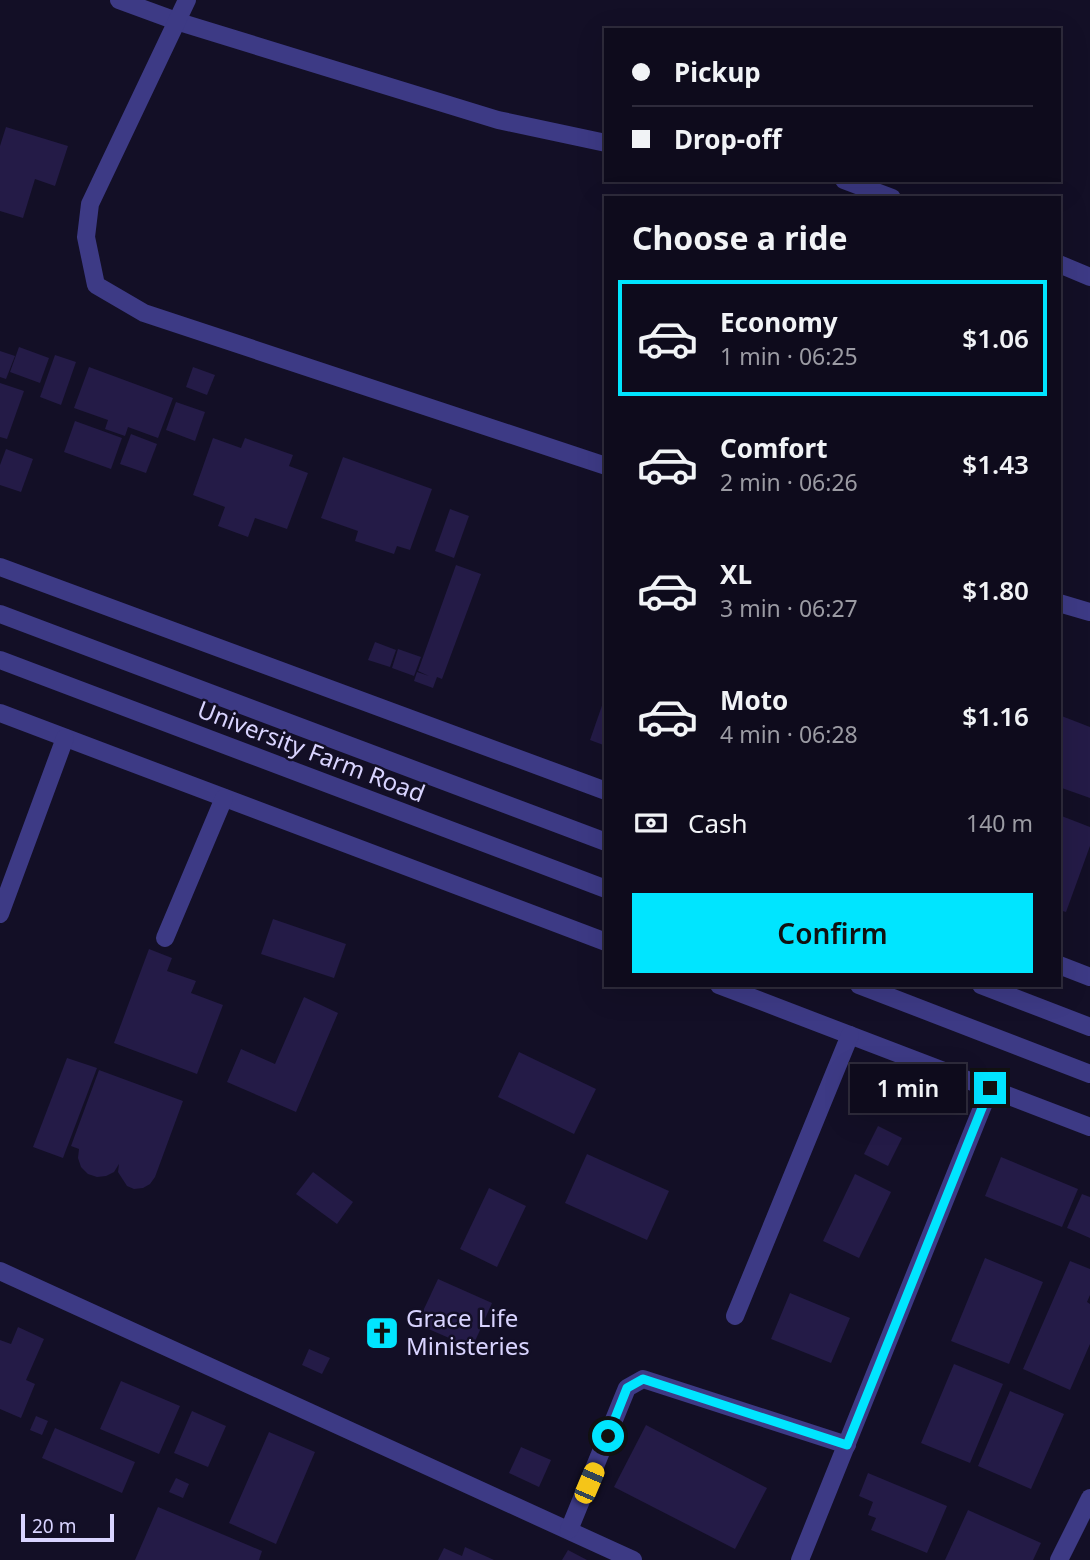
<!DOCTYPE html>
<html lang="en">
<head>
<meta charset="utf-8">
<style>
  body { margin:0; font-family:"Noto Sans",sans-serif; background:#1c1929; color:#f1f3f6; height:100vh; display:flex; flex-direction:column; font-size:26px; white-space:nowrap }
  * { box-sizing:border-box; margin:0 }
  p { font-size:23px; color:#9b9ba3 }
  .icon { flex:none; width:38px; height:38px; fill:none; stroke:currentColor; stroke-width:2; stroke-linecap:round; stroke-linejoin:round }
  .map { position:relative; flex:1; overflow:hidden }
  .drawer { position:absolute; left:604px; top:196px; width:457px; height:791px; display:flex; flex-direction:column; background:#0e0b1c; border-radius:0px; box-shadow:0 7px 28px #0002,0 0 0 2px #2e2b3b }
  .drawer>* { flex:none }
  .top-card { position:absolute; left:604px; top:28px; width:457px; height:154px; border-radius:0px; box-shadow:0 7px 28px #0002,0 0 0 2px #2e2b3b; display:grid; align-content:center; height:154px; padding:0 28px; background:#0e0b1c }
  .scale { position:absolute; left:21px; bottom:18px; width:93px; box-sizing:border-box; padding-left:7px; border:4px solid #d9d4ff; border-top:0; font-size:19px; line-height:24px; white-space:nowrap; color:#d9d4ff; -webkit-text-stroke:5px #130f26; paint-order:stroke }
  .end { position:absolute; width:32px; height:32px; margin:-16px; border:9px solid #00e5ff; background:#111; box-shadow:0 0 0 4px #111 }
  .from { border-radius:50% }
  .bubble { position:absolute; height:49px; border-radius:0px; background:#0e0b1c; box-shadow:0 7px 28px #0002,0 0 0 2px #2e2b3b; font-size:23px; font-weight:600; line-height:49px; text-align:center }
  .car { position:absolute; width:21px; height:42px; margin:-21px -10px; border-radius:9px; box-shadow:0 0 5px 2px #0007; background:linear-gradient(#f5c518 24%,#345 0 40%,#f5c518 0 76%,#345 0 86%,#f5c518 0) }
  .top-card b { display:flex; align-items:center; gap:24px; height:66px; font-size:26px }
  .top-card b+b { border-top:2px solid #2e2b3b }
  .top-card i { width:18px; height:18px; background:#f1f3f6 }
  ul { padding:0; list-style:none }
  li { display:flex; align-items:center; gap:21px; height:116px; margin:0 14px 10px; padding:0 14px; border:4px solid transparent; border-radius:0px }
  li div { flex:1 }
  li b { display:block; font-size:26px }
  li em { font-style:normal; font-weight:600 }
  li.on { border-color:#00e5ff }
  li>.icon { width:63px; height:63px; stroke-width:1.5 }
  h2 { padding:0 28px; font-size:32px; line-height:84px }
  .pay { display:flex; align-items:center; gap:18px; height:77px; padding:0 28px; font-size:26px }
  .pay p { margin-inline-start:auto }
  .primary-button { display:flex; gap:14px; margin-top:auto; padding:14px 28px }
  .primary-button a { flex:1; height:80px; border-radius:0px; background:#00e5ff; color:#111; font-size:28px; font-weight:600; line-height:80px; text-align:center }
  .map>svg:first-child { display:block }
</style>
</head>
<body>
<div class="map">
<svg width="1090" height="1560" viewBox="0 0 1090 1560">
  <rect width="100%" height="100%" fill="#130f26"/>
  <g fill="#241b47">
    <path d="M6 127 68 146 55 186 35 179 23 218 0 211V146Z"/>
    <path d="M19 347 49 358 40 383 10 372Z"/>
    <path d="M0 351 15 356 6 379 0 377Z"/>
    <path d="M55 355 76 362 61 405 40 397Z"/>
    <path d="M89 367 173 398 158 438 128 427 125 436 105 429 108 420 74 408Z"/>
    <path d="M193 367 215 375 207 395 186 387Z"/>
    <path d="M0 383 24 391 7 439 0 437Z"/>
    <path d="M176 402 205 412 195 441 166 430Z"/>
    <path d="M75 421 122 438 111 469 64 452Z"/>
    <path d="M131 434 157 444 146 473 120 464Z"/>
    <path d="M213 438 241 448 245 438 293 455 289 466 308 473 287 529 255 518 248 537 218 526 225 507 193 495Z"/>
    <path d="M6 449 33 459 21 492 0 485V465Z"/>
    <path d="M343 457 432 489 410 550 397 546 394 554 355 541 358 531 321 518Z"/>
    <path d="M450 509 469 516 454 558 435 551Z"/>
    <path d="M456 565 481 574 442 679 437 677 433 688 414 681 417 672 429 676 418 671Z"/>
    <path d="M375 642 396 650 390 667 368 660Z"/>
    <path d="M398 649 421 657 414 676 392 668Z"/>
    <path d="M605 697H606V746L590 740Z"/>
    <path d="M1059 715 1090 727V798L1059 787Z"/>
    <path d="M1059 815 1090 827V846L1066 912 1059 910Z"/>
    <path d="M273 919 346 944 334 978 261 954Z"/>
    <path d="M149 949 172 958 167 971 196 981 191 993 223 1005 197 1074 114 1043Z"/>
    <path d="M304 997 338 1013 296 1112 227 1082 241 1049 275 1064Z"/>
    <path d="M519 1052 596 1089 574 1134 498 1097Z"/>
    <path d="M67 1058 97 1068 63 1158 33 1147Z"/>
    <path d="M99 1070 183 1101 155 1177 150 1184 143 1188 134 1189 127 1186 118 1172 119 1164 114 1172 106 1176 97 1177 88 1174 81 1167 78 1158 79 1149 71 1146Z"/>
    <path d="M878 1126 902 1138 888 1166 864 1154Z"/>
    <path d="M587 1154 669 1191 647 1240 565 1203Z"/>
    <path d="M1001 1157 1078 1189 1062 1227 985 1196Z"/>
    <path d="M313 1172 353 1202 337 1224 296 1194Z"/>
    <path d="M855 1174 891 1192 859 1258 823 1241Z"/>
    <path d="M489 1188 526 1206 497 1267 460 1249Z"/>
    <path d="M1082 1194 1090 1197V1238L1067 1228Z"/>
    <path d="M985 1258 1043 1282 1009 1364 951 1341Z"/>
    <path d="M1070 1261 1090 1269V1295L1087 1302 1090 1304V1344L1070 1390 1023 1369Z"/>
    <path d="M438 1279 492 1303 472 1348 417 1324Z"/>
    <path d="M790 1293 850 1318 831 1363 771 1339Z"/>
    <path d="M18 1327 44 1339 26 1380 35 1384 21 1418 0 1409V1340L11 1344Z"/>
    <path d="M309 1349 330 1358 322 1374 302 1365Z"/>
    <path d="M954 1364 1003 1384 970 1463 921 1443Z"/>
    <path d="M121 1381 180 1406 159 1454 100 1429Z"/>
    <path d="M1010 1391 1064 1414 1031 1489 978 1466Z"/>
    <path d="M192 1411 226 1426 208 1467 174 1453Z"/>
    <path d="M36 1416 48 1421 42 1435 30 1430Z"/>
    <path d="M646 1425 767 1488 735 1549 614 1487Z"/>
    <path d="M55 1428 135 1462 122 1493 42 1458Z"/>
    <path d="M269 1432 315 1452 276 1544 229 1523Z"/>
    <path d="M521 1447 551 1460 539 1487 509 1473Z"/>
    <path d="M868 1473 947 1506 927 1553 871 1530 876 1518 868 1515 873 1502 859 1496Z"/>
    <path d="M176 1478 189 1484 183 1498 169 1492Z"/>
    <path d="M158 1507 262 1551 259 1560H135Z"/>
    <path d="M968 1510 1041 1543 1033 1560H945Z"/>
    <path d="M465 1547 494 1560H438L444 1548 462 1556Z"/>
    <path d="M568 1550 587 1560H562Z"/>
  </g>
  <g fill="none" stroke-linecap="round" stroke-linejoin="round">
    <g stroke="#3d3a85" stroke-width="18">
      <path d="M119 0 179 22 498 120 606 143"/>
      <path d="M187 0 90 204 86 237 96 285 144 313 606 466"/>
      <path d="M844 180 892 198"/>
      <path d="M1059 264 1090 277"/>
      <path d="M0 567 606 791"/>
      <path d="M1059 603 1090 612"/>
      <path d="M0 614 606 842"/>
      <path d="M0 660 606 889"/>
      <path d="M0 713 606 942"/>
      <path d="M0 914 65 738"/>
      <path d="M165 938 224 798"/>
      <path d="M1059 965 1090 977"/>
      <path d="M719 985 1090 1127"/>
      <path d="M859 985 1090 1074"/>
      <path d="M981 985 1090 1027"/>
      <path d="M0 1271 633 1560"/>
      <path d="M735 1316 850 1035"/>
      <path d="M569 1530 627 1388 643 1379 847 1445"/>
      <path d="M800 1560 990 1088"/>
      <path d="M1059 1560 1090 1498"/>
    </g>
  </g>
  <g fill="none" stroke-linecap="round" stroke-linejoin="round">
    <path stroke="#00e5ff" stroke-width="9" d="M608 1436 627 1388 643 1379 847 1445 990 1088"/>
  </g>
  <defs>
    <g id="church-square" transform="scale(1.75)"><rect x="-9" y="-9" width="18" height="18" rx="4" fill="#00e5ff" stroke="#130f26"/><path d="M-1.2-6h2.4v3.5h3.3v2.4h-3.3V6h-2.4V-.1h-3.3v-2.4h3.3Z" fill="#111"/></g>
  </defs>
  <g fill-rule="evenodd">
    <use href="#church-square" x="382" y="1333"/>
  </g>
  <g text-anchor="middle" stroke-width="5" stroke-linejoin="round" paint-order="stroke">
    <g font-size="24" fill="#d9d4ff" stroke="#130f26">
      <text transform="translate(311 752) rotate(21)" y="8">University Farm Road</text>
    </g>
    <g font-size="24" fill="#d9d4ff" stroke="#130f26" text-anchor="start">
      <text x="406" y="1327">Grace Life<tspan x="406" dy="28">Ministeries</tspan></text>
    </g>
  </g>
</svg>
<div class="scale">20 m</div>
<i class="end from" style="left:608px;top:1436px"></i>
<i class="end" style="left:990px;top:1088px"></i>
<div class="bubble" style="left:850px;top:1064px;width:116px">1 min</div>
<i class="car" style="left:589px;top:1483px;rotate:23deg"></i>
<div class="top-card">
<b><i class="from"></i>Pickup</b>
<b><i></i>Drop-off</b>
</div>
<section class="drawer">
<h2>Choose a ride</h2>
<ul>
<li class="on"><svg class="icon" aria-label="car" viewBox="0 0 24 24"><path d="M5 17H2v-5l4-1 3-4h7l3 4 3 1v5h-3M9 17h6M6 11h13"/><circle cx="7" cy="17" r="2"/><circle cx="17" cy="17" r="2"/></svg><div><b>Economy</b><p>1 min · 06:25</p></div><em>$1.06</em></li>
<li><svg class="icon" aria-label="car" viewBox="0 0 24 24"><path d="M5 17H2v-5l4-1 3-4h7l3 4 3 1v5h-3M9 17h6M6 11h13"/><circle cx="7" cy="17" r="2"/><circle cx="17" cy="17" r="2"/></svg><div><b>Comfort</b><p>2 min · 06:26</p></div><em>$1.43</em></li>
<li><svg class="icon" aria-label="car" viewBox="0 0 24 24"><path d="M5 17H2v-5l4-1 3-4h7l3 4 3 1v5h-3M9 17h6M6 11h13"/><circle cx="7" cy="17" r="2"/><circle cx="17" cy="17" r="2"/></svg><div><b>XL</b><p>3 min · 06:27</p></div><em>$1.80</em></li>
<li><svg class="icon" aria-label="car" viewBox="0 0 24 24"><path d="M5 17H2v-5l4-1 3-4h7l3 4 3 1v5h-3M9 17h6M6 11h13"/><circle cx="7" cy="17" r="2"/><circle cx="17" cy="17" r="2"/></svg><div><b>Moto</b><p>4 min · 06:28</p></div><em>$1.16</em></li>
</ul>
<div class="pay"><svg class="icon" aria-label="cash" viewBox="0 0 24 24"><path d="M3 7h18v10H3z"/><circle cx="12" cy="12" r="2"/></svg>Cash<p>140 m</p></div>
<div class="primary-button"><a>Confirm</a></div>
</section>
</div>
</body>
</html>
